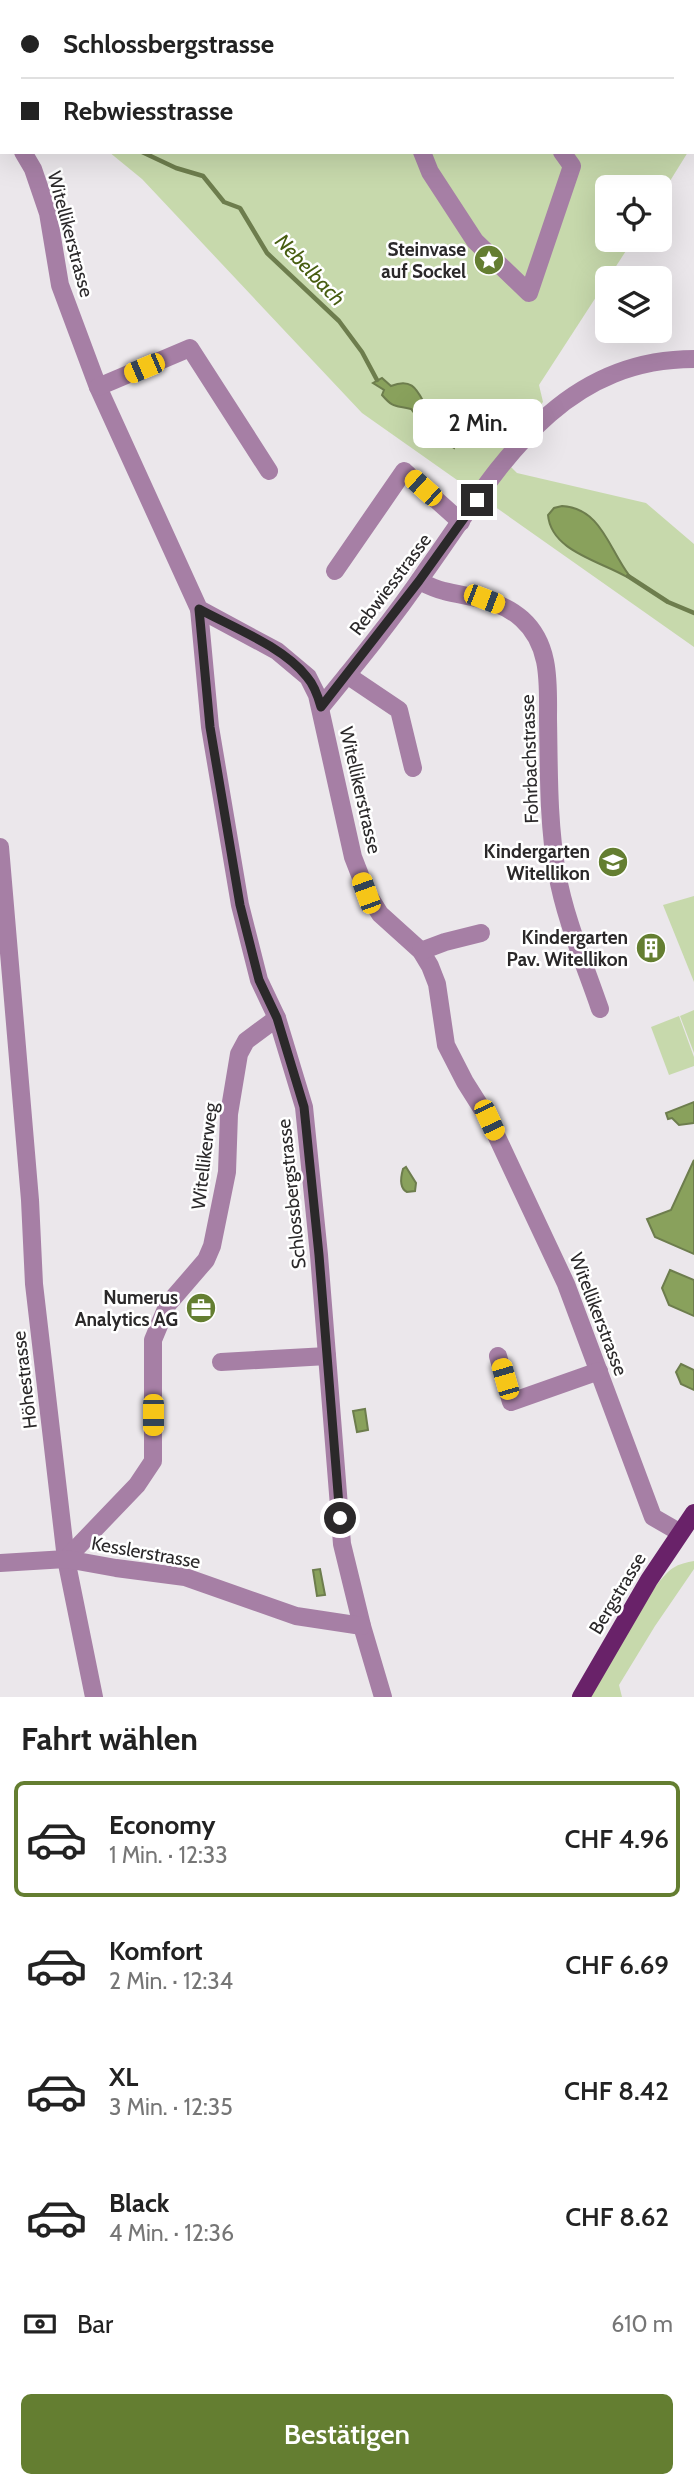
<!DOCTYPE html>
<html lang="de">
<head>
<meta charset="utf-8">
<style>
  body { margin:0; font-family:Cabin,sans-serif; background:#f2f2f2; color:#222; height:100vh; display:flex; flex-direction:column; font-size:26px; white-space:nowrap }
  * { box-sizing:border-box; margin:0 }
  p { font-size:23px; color:#767676 }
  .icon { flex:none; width:38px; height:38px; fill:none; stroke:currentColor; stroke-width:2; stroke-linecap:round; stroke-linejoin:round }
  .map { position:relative; height:1697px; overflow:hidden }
  .details { display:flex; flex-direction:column; background:#fff; flex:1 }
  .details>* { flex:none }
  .guide { position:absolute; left:0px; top:0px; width:695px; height:154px; box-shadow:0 7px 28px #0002; display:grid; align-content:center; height:154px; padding:0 21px; background:#fff }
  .buttons { position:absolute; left:595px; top:175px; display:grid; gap:14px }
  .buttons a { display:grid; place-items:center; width:77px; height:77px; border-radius:10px; background:#fff; box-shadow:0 7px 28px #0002; font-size:35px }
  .end { position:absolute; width:32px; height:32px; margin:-16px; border:9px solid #2b292a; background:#fff; box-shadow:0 0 0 4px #fff }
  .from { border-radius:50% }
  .bubble { position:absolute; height:49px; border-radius:10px; background:#fff; box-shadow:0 7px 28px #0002; font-size:23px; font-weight:600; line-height:49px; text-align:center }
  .car { position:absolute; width:21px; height:42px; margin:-21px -10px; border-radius:9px; box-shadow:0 0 5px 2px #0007; background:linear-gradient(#f5c518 24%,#345 0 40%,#f5c518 0 76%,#345 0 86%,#f5c518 0) }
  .guide b { display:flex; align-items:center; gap:24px; height:66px; font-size:26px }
  .guide b+b { border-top:2px solid #e0e0e0 }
  .guide i { width:18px; height:18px; background:#222 }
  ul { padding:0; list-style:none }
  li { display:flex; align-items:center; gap:21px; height:116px; margin:0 14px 10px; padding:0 7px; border:4px solid transparent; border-radius:10px }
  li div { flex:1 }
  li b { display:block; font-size:26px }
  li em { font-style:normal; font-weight:600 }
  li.active { border-color:#647e31 }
  li>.icon { width:63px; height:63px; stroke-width:1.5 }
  h2 { padding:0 21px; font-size:32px; line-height:84px }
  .pay { display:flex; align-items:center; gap:18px; height:77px; padding:0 21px; font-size:26px }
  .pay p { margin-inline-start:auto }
  .cta { display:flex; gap:14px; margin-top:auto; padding:14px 21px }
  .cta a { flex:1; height:80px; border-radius:10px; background:#647e31; color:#fff; font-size:28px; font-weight:600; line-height:80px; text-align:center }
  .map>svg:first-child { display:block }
</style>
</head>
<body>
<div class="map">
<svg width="694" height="1697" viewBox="0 0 694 1697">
  <rect width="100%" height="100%" fill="#ebe7eb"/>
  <g fill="#c7d9ac">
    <path d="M0 0H694V142L693 144V2H2V39Z"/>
    <path d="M109 152H688L660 197V187H607V240H633L539 385 543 402 500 456 517 473 646 503 694 544V647L362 413 142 179Z"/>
    <path d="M694 896V982L663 905Z"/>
    <path d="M694 1010V1053L680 1016Z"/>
    <path d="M679 1016 694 1057V1066L669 1075 651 1027Z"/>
    <path d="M694 1561V1569L655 1626 619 1685 622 1697H591C606 1669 650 1583 673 1568 679 1564 687 1562 694 1561Z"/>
  </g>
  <g fill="#89a15c" stroke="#6d7d4d" stroke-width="2">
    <path d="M382 378 391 386C415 376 418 394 429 411 432 415 438 420 442 423V434L455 443 454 448 430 433 411 409C395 405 394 409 382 395L384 390 373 383Z"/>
    <path d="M562 506C601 508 609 549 629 575L627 577C600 561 551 551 548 515L554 508Z"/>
    <path d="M694 1102V1123L679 1125 672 1118 668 1119 666 1113Z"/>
    <path d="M694 1160V1254L655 1237 647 1219 671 1210Z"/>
    <path d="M406 1167 416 1183 415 1191 407 1192C399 1188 401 1176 403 1169Z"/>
    <path d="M670 1270 694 1280V1316L669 1305 662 1288Z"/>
    <path d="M681 1364 694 1370V1390L681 1384 676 1372Z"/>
    <path d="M365 1409 368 1430 357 1432 353 1411Z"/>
    <path d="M320 1569 325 1595 317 1596 313 1570Z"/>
  </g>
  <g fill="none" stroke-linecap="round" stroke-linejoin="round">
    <g stroke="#6d7d4d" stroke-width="4.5">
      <path d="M0 67 2 69"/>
      <path d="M142 152 176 168 203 176 224 202 240 208 267 253 339 321 362 352 377 380"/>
      <path d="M628 576 668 602 694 613"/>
    </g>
    <g stroke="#a67fa5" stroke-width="18">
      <path d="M128 0 133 2"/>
      <path d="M389 0 390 2"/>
      <path d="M496 0 497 2"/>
      <path d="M358 2 363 0"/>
      <path d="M522 2 527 0"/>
      <path d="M677 2 678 0"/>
      <path d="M0 119 2 121"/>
      <path d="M23 152 33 169 48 213 60 285 98 387 199 609 277 651 308 677 317 695 353 857 367 893 380 914 421 951 430 966 437 984 446 1045 465 1082 489 1120 566 1284 653 1517 679 1532"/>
      <path d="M422 152 430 172 475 241 529 293 572 166 562 152"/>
      <path d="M98 387 190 348 269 471"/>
      <path d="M335 571 404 471 461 522"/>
      <path d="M419 581C427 585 435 589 444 591 472 598 500 599 522 619 551 645 548 684 548 719 549 770 548 822 557 873 565 919 585 965 600 1009"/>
      <path d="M199 609 210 727 240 905 259 980 277 1018 304 1107 319 1255 342 1544 362 1626 383 1697"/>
      <path d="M347 675 399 710 413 768"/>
      <path d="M321 707C357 663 393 619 425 572 496 473 555 359 694 359"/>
      <path d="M0 847 30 1200 34 1284 66 1559 94 1697"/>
      <path d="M421 951 445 942 481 933"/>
      <path d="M498 1356 511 1402 599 1371"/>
      <path d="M221 1362 327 1356"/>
      <path d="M66 1559 137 1485 153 1461V1340L168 1304 206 1260 212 1246 227 1172 229 1114 239 1054 246 1041 277 1018"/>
      <path d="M0 1563 66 1559 116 1568 185 1577 296 1616 362 1626"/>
    </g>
    <path stroke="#692269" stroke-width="18" d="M581 1697 649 1580 694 1513"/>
  </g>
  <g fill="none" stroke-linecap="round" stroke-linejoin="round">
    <path stroke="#2b292a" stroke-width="9" d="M340 1518 319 1255 304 1107 277 1018 259 980 240 905 210 727 199 609C232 627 284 647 307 677 314 685 318 696 321 707L419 581 477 500"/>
  </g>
  <defs>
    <g id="sight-disc" transform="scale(1.575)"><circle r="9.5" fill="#647e31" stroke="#fff"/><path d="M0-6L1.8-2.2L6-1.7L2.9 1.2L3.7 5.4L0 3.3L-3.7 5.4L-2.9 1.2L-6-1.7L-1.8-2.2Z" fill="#fff"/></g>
    <g id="school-disc" transform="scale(1.575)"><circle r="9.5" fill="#647e31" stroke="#fff"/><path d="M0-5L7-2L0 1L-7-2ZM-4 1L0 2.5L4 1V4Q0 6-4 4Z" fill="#fff"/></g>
    <g id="building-disc" transform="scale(1.575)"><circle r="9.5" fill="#647e31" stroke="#fff"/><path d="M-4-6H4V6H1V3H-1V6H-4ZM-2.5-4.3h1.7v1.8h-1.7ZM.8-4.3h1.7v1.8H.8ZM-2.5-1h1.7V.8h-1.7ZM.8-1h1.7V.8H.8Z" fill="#fff"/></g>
    <g id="office-disc" transform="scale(1.575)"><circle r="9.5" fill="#647e31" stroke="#fff"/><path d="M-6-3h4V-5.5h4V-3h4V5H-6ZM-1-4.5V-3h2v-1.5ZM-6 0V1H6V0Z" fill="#fff"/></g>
  </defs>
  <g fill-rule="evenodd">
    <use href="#sight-disc" x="489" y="260"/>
    <use href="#school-disc" x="613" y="862"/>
    <use href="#building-disc" x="651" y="948"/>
    <use href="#office-disc" x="201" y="1308"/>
  </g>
  <g text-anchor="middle" stroke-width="5" stroke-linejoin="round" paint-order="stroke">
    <g font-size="19" fill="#2b292a" stroke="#fff">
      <text transform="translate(71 234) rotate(75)" y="7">Witellikerstrasse</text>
      <text transform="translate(390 584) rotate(-53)" y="7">Rebwiesstrasse</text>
      <text transform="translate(529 759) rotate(-92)" y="7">Fohrbachstrasse</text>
      <text transform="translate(361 790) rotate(77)" y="7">Witellikerstrasse</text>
      <text transform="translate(204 1156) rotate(-83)" y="7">Witellikerweg</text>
      <text transform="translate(291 1194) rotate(-96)" y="7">Schlossbergstrasse</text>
      <text transform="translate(599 1314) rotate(69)" y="7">Witellikerstrasse</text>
      <text transform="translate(24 1380) rotate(-97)" y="7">Höhestrasse</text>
      <text transform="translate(146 1552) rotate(10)" y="7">Kesslerstrasse</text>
      <text transform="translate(617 1593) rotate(-59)" y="7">Bergstrasse</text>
    </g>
    <g font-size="19" font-weight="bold" fill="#2b292a" stroke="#fff" text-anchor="end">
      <text x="466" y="256">Steinvase<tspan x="466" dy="22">auf Sockel</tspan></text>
      <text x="590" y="858">Kindergarten<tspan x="590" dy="22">Witellikon</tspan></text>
      <text x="628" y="944">Kindergarten<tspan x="628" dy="22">Pav. Witellikon</tspan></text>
      <text x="178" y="1304">Numerus<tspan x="178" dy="22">Analytics AG</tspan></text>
    </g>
    <g font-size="21" font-style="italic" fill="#475d10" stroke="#fff">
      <text transform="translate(310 270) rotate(46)" y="7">Nebelbach</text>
    </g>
  </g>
</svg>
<div class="buttons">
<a><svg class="icon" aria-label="locate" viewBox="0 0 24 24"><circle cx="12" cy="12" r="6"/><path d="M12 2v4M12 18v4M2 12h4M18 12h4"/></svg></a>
<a><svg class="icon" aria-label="layers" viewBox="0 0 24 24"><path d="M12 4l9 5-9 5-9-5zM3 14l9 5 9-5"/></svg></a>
</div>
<i class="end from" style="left:340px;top:1518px"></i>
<i class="end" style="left:477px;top:500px"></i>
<div class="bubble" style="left:413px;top:399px;width:130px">2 Min.</div>
<i class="car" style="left:144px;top:368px;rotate:247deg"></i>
<i class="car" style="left:423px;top:488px;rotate:312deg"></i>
<i class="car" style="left:484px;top:599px;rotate:111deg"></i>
<i class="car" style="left:366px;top:893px;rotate:340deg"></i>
<i class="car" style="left:489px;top:1120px;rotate:155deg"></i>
<i class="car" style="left:505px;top:1379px;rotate:344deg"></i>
<i class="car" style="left:153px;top:1415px;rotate:180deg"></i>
<div class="guide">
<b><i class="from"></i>Schlossbergstrasse</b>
<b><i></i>Rebwiesstrasse</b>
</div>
</div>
<section class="details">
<h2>Fahrt wählen</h2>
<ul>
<li class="active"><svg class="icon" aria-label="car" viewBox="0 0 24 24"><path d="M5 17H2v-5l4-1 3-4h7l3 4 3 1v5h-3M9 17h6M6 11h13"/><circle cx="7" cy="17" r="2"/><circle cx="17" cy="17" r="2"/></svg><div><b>Economy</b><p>1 Min. · 12:33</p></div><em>CHF 4.96</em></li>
<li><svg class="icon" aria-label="car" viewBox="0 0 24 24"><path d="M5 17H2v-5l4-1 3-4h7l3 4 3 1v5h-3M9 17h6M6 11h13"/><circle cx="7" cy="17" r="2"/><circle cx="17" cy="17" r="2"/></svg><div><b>Komfort</b><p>2 Min. · 12:34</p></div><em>CHF 6.69</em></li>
<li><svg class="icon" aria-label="car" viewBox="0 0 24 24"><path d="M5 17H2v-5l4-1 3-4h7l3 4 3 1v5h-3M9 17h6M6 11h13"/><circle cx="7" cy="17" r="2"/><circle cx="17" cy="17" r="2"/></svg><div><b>XL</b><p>3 Min. · 12:35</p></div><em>CHF 8.42</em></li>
<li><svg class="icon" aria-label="car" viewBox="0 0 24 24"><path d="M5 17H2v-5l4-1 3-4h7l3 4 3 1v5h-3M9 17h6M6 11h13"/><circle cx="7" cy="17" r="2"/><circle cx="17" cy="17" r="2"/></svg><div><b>Black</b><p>4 Min. · 12:36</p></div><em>CHF 8.62</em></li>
</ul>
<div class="pay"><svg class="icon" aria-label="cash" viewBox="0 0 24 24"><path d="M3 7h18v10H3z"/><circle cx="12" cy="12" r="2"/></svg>Bar<p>610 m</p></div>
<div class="cta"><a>Bestätigen</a></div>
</section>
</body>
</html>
